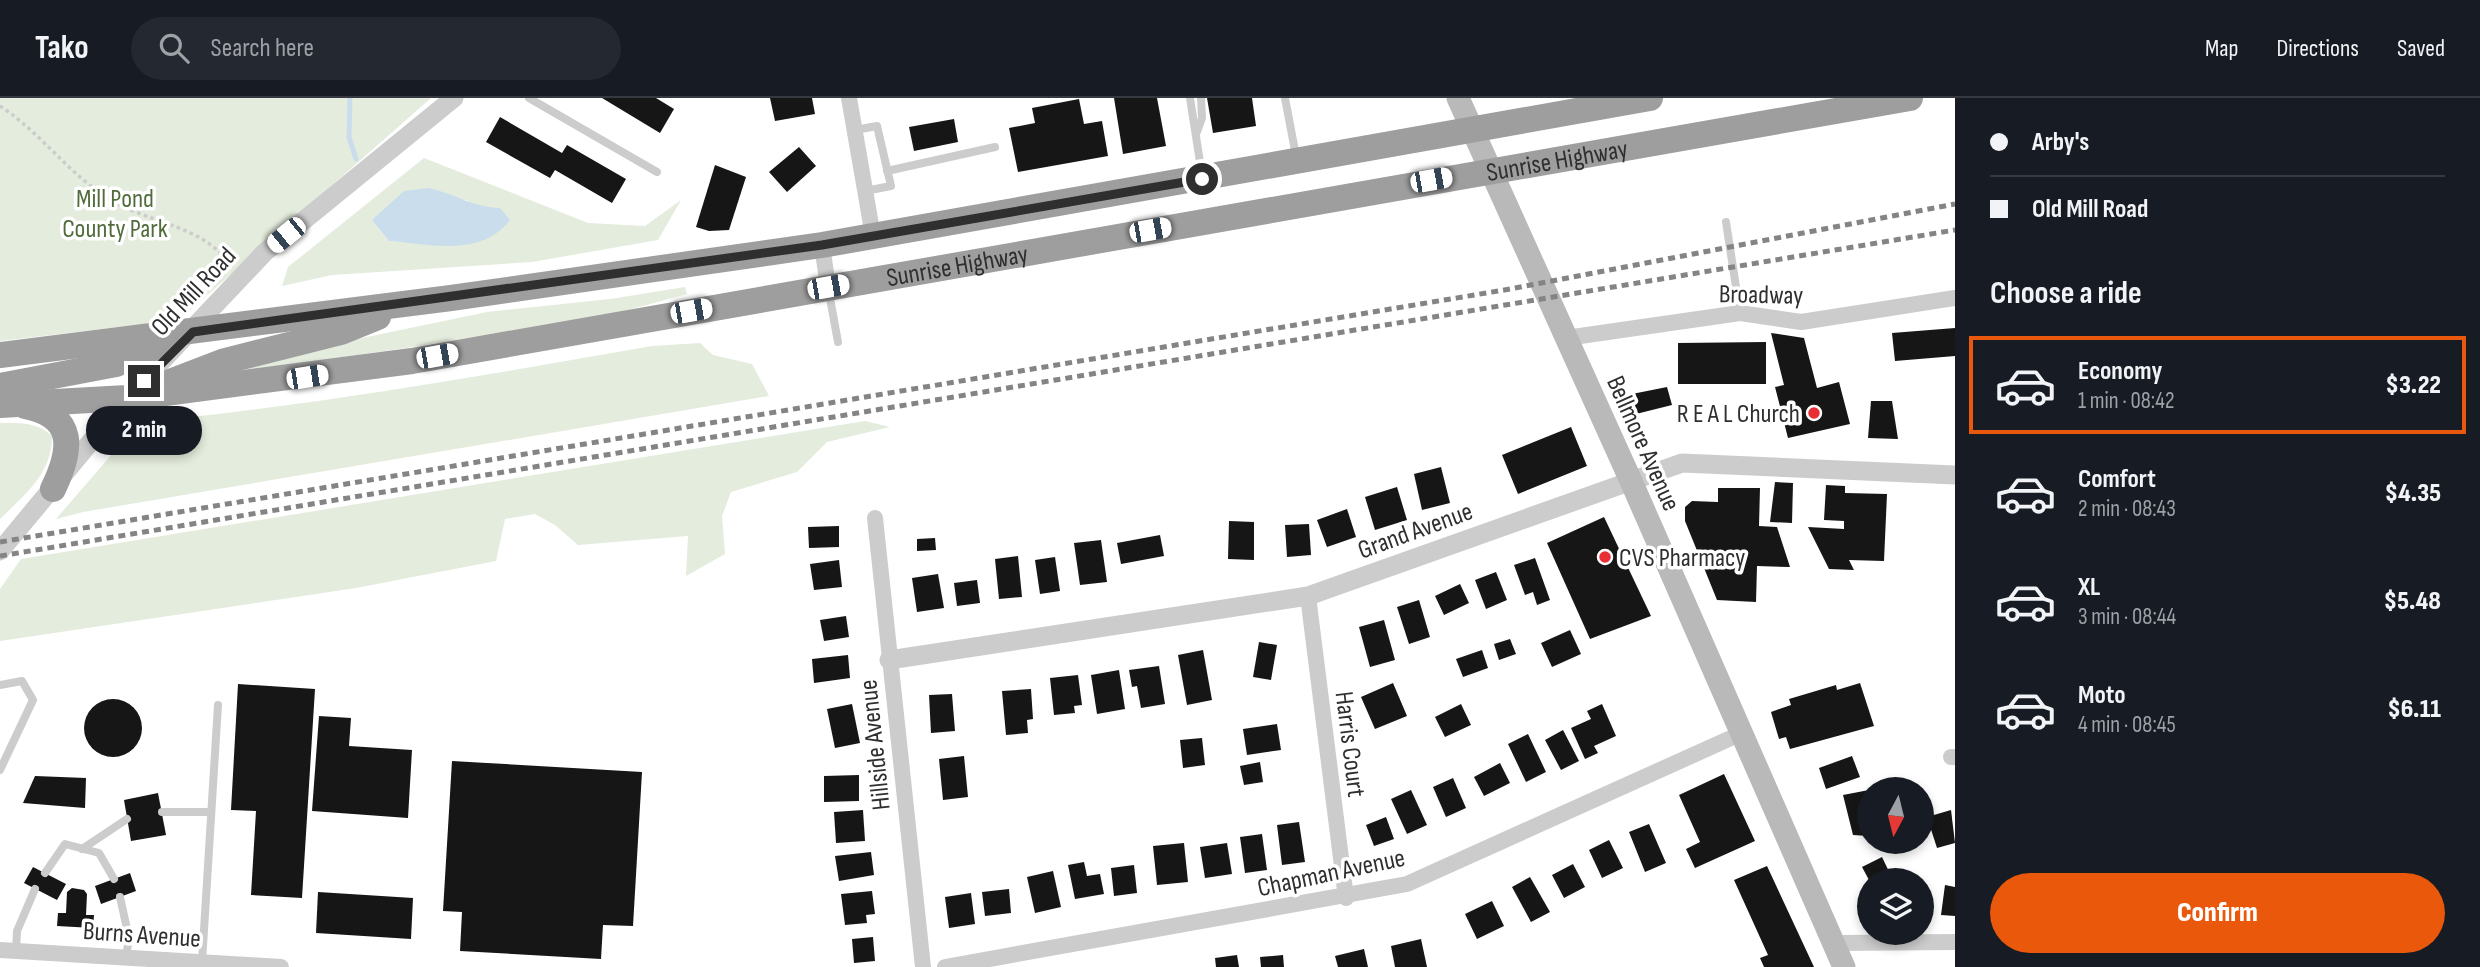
<!DOCTYPE html>
<html lang="en">
<head>
<meta charset="utf-8">
<style>
  body { margin:0; font-family:"Sofia Sans Condensed",sans-serif; background:#242831; color:#f1f3f6; height:100vh; display:flex; flex-direction:column; font-size:26px; white-space:nowrap }
  * { box-sizing:border-box; margin:0 }
  p { font-size:23px; color:#9ea1a6 }
  .icon { flex:none; width:38px; height:38px; fill:none; stroke:currentColor; stroke-width:2; stroke-linecap:round; stroke-linejoin:round }
  .map { position:relative; flex:1; overflow:hidden }
  .panel { display:flex; flex-direction:column; background:#171b24; width:525px }
  .panel>* { flex:none }
  .top-card { display:grid; align-content:center; height:154px; padding:0 35px; background:#171b24 }
  .needle { width:46px; rotate:187deg }
  .tools { position:absolute; left:1857px; top:679px; display:grid; gap:14px }
  .tools a { display:grid; place-items:center; width:77px; height:77px; border-radius:50%; background:#171b24; box-shadow:0 4px 10px #0003; font-size:35px }
  .end { position:absolute; width:32px; height:32px; margin:-16px; border:9px solid #2f2f2f; background:#fff; box-shadow:0 0 0 4px #fff }
  .from { border-radius:50% }
  .bubble { position:absolute; height:49px; border-radius:24px; background:#171b24; box-shadow:0 4px 10px #0003; font-size:23px; font-weight:800; line-height:49px; text-align:center }
  .car { position:absolute; width:21px; height:42px; margin:-21px -10px; border-radius:9px; box-shadow:0 0 5px 2px #0007; background:linear-gradient(#fff 24%,#345 0 40%,#fff 0 76%,#345 0 86%,#fff 0) }
  .top-card b { display:flex; align-items:center; gap:24px; height:66px; font-size:26px }
  .top-card b+b { border-top:2px solid #363941 }
  .top-card i { width:18px; height:18px; background:#f1f3f6 }
  ul { padding:0; list-style:none }
  li { display:flex; align-items:center; gap:21px; height:98px; margin:0 14px 10px; padding:0 21px; border:4px solid transparent; border-radius:0px }
  li div { flex:1 }
  li b { display:block; font-size:26px }
  li em { font-style:normal; font-weight:800 }
  li.selected { border-color:#ea580c }
  li>.icon { width:63px; height:63px; stroke-width:1.5 }
  h2 { padding:0 35px; font-size:32px; line-height:84px }
  .button { display:flex; gap:14px; margin-top:auto; padding:14px 35px }
  .button a { flex:1; height:80px; border-radius:42px; background:#ea580c; color:#fff; font-size:28px; font-weight:800; line-height:80px; text-align:center }
  header { display:flex; align-items:center; gap:42px; box-sizing:border-box; height:98px; padding:0 35px; background:#171b24; border-bottom:2px solid #363941 }
  header strong { font-size:33px }
  nav { display:flex; gap:38px; margin-inline-start:auto; font-size:24px }
  .search { width:490px; height:63px; background:#242831; display:flex; align-items:center; gap:18px; box-sizing:border-box; padding:0 24px; border-radius:38px; color:#9ea1a6; font-size:26px }
  main { display:flex; flex:1; min-height:0 }
  .map>svg:first-child { display:block }
</style>
</head>
<body>
<header>
<strong>Tako</strong>
<div class="search"><svg class="icon" aria-label="search" viewBox="0 0 24 24"><circle cx="10" cy="10" r="6"/><path d="M15 15l6 6"/></svg>Search here</div>
<nav><a>Map</a><a>Directions</a><a>Saved</a></nav>
</header>
<main>
<div class="map">
<svg width="1955" height="869" viewBox="0 0 1955 869">
  <rect width="100%" height="100%" fill="#fff"/>
  <g fill="#e4ecdd" fill-rule="evenodd">
    <path d="M0 0H431L179 222 0 243Z"/>
    <path d="M424 60 588 125 645 128 681 102 658 142 532 164 332 177 282 188 288 169ZM466 102 480 110H500L425 145 389 143 372 122 396 103Z"/>
    <path d="M685 189 687 196 617 215 413 249 239 274 237 266 487 214 610 201Z"/>
    <path d="M700 245 713 257 752 266 769 298 83 414 56 421 144 319 166 312 172 321C333 304 493 276 652 248Z"/>
    <path d="M865 323 890 329 827 344 797 374 731 394 722 418 725 456 686 478 688 438 578 447 555 427 535 416 505 421 496 463 356 490 0 543V491L21 461Z"/>
    <path d="M0 325C21 325 37 324 52 338 52 376 25 396 0 421Z"/>
  </g>
  <path fill="#c9ddec" d="M428 90C454 95 474 110 500 110L510 122C481 160 430 146 389 143L372 122 404 93Z"/>
  <g fill="none" stroke-linecap="round" stroke-linejoin="round">
    <path stroke="#c9ddec" stroke-width="5" d="M350 0 349 39 356 61"/>
  </g>
  <g fill="#161616">
    <path d="M602 0H656L674 11 660 35Z"/>
    <path d="M770 0H812L815 16 775 23Z"/>
    <path d="M1114 0H1157L1166 48 1123 56Z"/>
    <path d="M1207 0H1252L1256 28 1213 35Z"/>
    <path d="M1079 1 1084 26 1102 23 1108 58 1018 74 1009 30 1035 25 1032 10Z"/>
    <path d="M500 19 562 55 567 47 626 81 612 105 555 72 550 80 486 44Z"/>
    <path d="M954 21 958 44 914 53 909 29Z"/>
    <path d="M799 49 816 68 787 94 769 74Z"/>
    <path d="M715 67 746 79 729 132 709 133 696 129Z"/>
    <path d="M1955 230V258L1895 263 1892 235Z"/>
    <path d="M1771 235 1804 240 1817 290 1839 284 1850 326 1788 340 1775 289 1784 287Z"/>
    <path d="M1766 244V286H1678V245Z"/>
    <path d="M1667 289 1672 307 1636 316 1627 297Z"/>
    <path d="M1871 303H1892L1898 341 1868 340Z"/>
    <path d="M1571 329 1587 368 1518 396 1502 357Z"/>
    <path d="M1441 369 1450 405 1422 412 1414 376Z"/>
    <path d="M1775 384 1793 385 1792 425 1770 424Z"/>
    <path d="M1826 387 1845 388V395L1887 396 1884 463 1849 462 1854 472 1829 471 1808 429 1844 431V423L1824 422Z"/>
    <path d="M1397 389 1407 422 1375 432 1365 399Z"/>
    <path d="M1718 390H1760L1759 428 1777 429 1790 469 1757 468 1756 504 1717 502 1685 423V409L1692 403 1718 404Z"/>
    <path d="M1347 411 1356 439 1327 449 1317 422Z"/>
    <path d="M1604 419 1651 518 1590 541 1547 445Z"/>
    <path d="M1229 423 1254 424V462L1228 461Z"/>
    <path d="M1309 426 1311 457 1287 459 1285 427Z"/>
    <path d="M839 428V449L809 450 808 429Z"/>
    <path d="M1160 437 1164 458 1121 466 1117 445Z"/>
    <path d="M935 440 936 452 917 453V441Z"/>
    <path d="M1101 442 1107 484 1080 487 1074 445Z"/>
    <path d="M1018 458 1022 499 999 501 995 461Z"/>
    <path d="M1055 459 1060 493 1040 496 1035 462Z"/>
    <path d="M1535 460 1550 502 1537 507 1533 494 1525 497 1514 467Z"/>
    <path d="M839 462 842 489 814 492 810 466Z"/>
    <path d="M1496 474 1507 502 1486 511 1475 482Z"/>
    <path d="M938 476 944 510 917 514 912 480Z"/>
    <path d="M977 482 980 505 957 508 954 485Z"/>
    <path d="M1460 486 1469 505 1444 517 1435 498Z"/>
    <path d="M1419 502 1430 539 1409 546 1397 509Z"/>
    <path d="M846 518 849 539 824 543 820 522Z"/>
    <path d="M1384 522 1395 562 1370 569 1359 529Z"/>
    <path d="M1570 532 1581 556 1552 569 1541 545Z"/>
    <path d="M1510 541 1516 556 1499 562 1494 546Z"/>
    <path d="M1259 544 1277 547 1271 582 1253 579Z"/>
    <path d="M1203 552 1212 602 1187 607 1178 557Z"/>
    <path d="M1482 552 1488 570 1463 579 1456 561Z"/>
    <path d="M848 557 850 580 814 585 812 561Z"/>
    <path d="M1159 568 1165 606 1141 610 1137 588 1132 589 1129 572Z"/>
    <path d="M1119 572 1125 611 1097 616 1091 577Z"/>
    <path d="M1078 577 1082 607 1074 608 1075 615 1054 617 1050 580Z"/>
    <path d="M1393 585 1407 618 1375 631 1361 599Z"/>
    <path d="M1860 585 1874 628 1790 651 1786 639 1779 641 1771 614 1791 607 1789 601 1836 587 1837 592Z"/>
    <path d="M238 586 315 591 302 800 251 797 256 713 231 712Z"/>
    <path d="M1031 591 1033 621 1027 622 1028 635 1006 637 1002 593Z"/>
    <path d="M952 596 955 633 931 635 929 597Z"/>
    <circle cx="113" cy="630" r="29"/>
    <path d="M852 606 860 645 835 650 827 611Z"/>
    <path d="M1461 606 1471 627 1445 639 1435 619Z"/>
    <path d="M1602 606 1616 638 1594 648 1598 655 1585 661 1571 630 1591 621 1587 613Z"/>
    <path d="M319 618 351 620 349 648 412 652 408 720 312 713Z"/>
    <path d="M1277 626 1281 652 1247 657 1243 631Z"/>
    <path d="M1563 632 1579 663 1561 672 1545 642Z"/>
    <path d="M1528 636 1546 674 1526 684 1508 646Z"/>
    <path d="M1202 640 1205 667 1183 670 1180 642Z"/>
    <path d="M964 658 968 699 943 702 939 661Z"/>
    <path d="M1852 658 1860 679 1826 691 1819 670Z"/>
    <path d="M452 663 642 674 633 828 603 827 601 861 460 853 462 814 443 813Z"/>
    <path d="M1260 664 1263 684 1244 687 1240 668Z"/>
    <path d="M1500 665 1510 685 1484 698 1474 679Z"/>
    <path d="M1724 676 1755 743 1695 770 1686 751 1700 744 1679 697Z"/>
    <path d="M859 677V703L824 704V678Z"/>
    <path d="M35 678 86 680 85 710 23 705Z"/>
    <path d="M1453 680 1466 710 1446 719 1433 689Z"/>
    <path d="M1411 692 1427 727 1407 736 1391 701Z"/>
    <path d="M1869 692V738L1853 737 1843 697Z"/>
    <path d="M158 695 166 737 131 743 124 702Z"/>
    <path d="M863 712 865 743 836 745 834 714Z"/>
    <path d="M1951 712 1955 745 1937 750 1927 719Z"/>
    <path d="M1386 719 1394 741 1374 748 1366 727Z"/>
    <path d="M1299 724 1305 764 1282 767 1277 727Z"/>
    <path d="M1649 726 1666 765 1645 774 1629 734Z"/>
    <path d="M1262 736 1267 772 1245 775 1240 739Z"/>
    <path d="M1609 742 1623 770 1602 780 1589 752Z"/>
    <path d="M1184 745 1188 784 1157 787 1153 748Z"/>
    <path d="M1227 745 1232 776 1205 780 1200 749Z"/>
    <path d="M871 754 874 777 839 783 835 758Z"/>
    <path d="M1882 759 1893 782H1869L1862 769Z"/>
    <path d="M1084 764 1087 778 1100 776 1104 796 1075 801 1068 767Z"/>
    <path d="M1573 766 1585 789 1564 800 1552 777Z"/>
    <path d="M1134 767 1137 795 1114 798 1111 770Z"/>
    <path d="M1767 768 1814 869H1764L1760 860 1768 857 1734 782Z"/>
    <path d="M33 769 66 786 57 802 24 785Z"/>
    <path d="M1053 773 1061 809 1035 815 1027 779Z"/>
    <path d="M130 775 136 793 101 806 95 788Z"/>
    <path d="M1530 779 1550 814 1531 824 1512 789Z"/>
    <path d="M1945 787 1955 789V818L1941 817Z"/>
    <path d="M72 790 84 792 87 796 86 817H94L93 830 57 828 58 815H66L67 794Z"/>
    <path d="M1009 791 1011 815 985 818 982 794Z"/>
    <path d="M872 793 875 816 866 817 867 825 845 827 841 796Z"/>
    <path d="M318 794 413 800 411 841 316 835Z"/>
    <path d="M971 795 975 826 949 830 945 799Z"/>
    <path d="M1492 803 1504 828 1477 841 1465 816Z"/>
    <path d="M873 839 875 863 854 865 852 841Z"/>
    <path d="M1421 841 1427 869H1395L1391 848Z"/>
    <path d="M1364 851 1368 869H1338L1335 858Z"/>
    <path d="M1237 857 1239 869H1216L1215 860Z"/>
    <path d="M1283 857 1284 869H1261L1260 859Z"/>
  </g>
  <g fill="none" stroke-linecap="round" stroke-linejoin="round">
    <path stroke="#ccc" stroke-width="3.5" stroke-dasharray="3.5 3.5" stroke-linecap="butt" d="M0 8C43 36 71 80 116 105 150 124 206 130 228 165"/>
    <g stroke="#ccc" stroke-width="8">
      <path d="M529 0 657 74"/>
      <path d="M1190 0 1202 77"/>
      <path d="M1285 0 1296 58"/>
      <path d="M855 32 877 28 891 88 865 93"/>
      <path d="M1197 34 1202 20 1201 0"/>
      <path d="M887 73 995 49"/>
      <path d="M1726 124 1740 215"/>
      <path d="M829 195 838 244"/>
      <path d="M0 587 22 583 33 602 0 672"/>
      <path d="M162 714H211"/>
      <path d="M82 751 127 721"/>
      <path d="M45 775 65 746 99 755 114 781"/>
      <path d="M120 799 129 840 126 859"/>
      <path d="M16 853 17 833 35 791"/>
      <path d="M202 864 218 607"/>
    </g>
    <g stroke="#ccc" stroke-width="16">
      <path d="M849 0 873 138"/>
      <path d="M822 147 828 189"/>
      <path d="M1566 240 1740 215 1801 224 1955 200"/>
      <path d="M875 420 923 869"/>
      <path d="M1308 498 1346 800"/>
      <path d="M1951 659H1955"/>
      <path d="M1835 845 1955 844"/>
      <path d="M0 852 281 869"/>
      <path d="M945 869 1407 786 1742 635"/>
    </g>
    <g stroke="#ccc" stroke-width="19">
      <path d="M0 453 127 300 265 154 454 0"/>
      <path d="M889 562 1308 498 1682 365 1955 377"/>
    </g>
    <path stroke="#b9b9b9" stroke-width="23" d="M1458 0 1631 383 1844 869"/>
    <g stroke="#9e9e9e" stroke-width="26">
      <path d="M0 257 451 200 822 147 1650 0"/>
      <path d="M165 286 225 263 341 234 378 219"/>
      <path d="M0 288 116 266 165 245"/>
      <path id="s1" d="M0 307 127 300 412 263 1910 0"/>
      <path d="M25 308C77 318 72 352 53 391"/>
    </g>
    <g stroke="#848484" stroke-width="5" stroke-dasharray="7 5" stroke-linecap="butt">
      <path d="M0 444 1510 191 1955 106"/>
      <path d="M0 458 1955 132"/>
    </g>
  </g>
  <g fill="none" stroke-linecap="round" stroke-linejoin="round">
    <path stroke="#2f2f2f" stroke-width="9" d="M144 283 193 234 822 147 1202 81"/>
  </g>
  <g fill="#e82f35" stroke="#fff" stroke-width="2.5">
    <circle cx="1814" cy="315" r="7"/>
    <circle cx="1605" cy="459" r="7"/>
  </g>
  <g text-anchor="middle" stroke-width="7" stroke-linejoin="round" paint-order="stroke">
    <g font-size="26" fill="#2f2f2f" stroke="#fff">
      <text dy="9" stroke="none"><textPath href="#s1" startOffset="1577">Sunrise Highway</textPath></text>
      <text dy="9" stroke="none"><textPath href="#s1" startOffset="968">Sunrise Highway</textPath></text>
      <text transform="translate(193 193) rotate(-47)" y="9">Old Mill Road</text>
      <text transform="translate(1761 196) rotate(1)" y="9">Broadway</text>
      <text transform="translate(1644 345) rotate(66)" y="9">Bellmore Avenue</text>
      <text transform="translate(1415 432) rotate(-20)" y="9">Grand Avenue</text>
      <text transform="translate(1351 646) rotate(83)" y="9">Harris Court</text>
      <text transform="translate(874 647) rotate(-96)" y="9">Hillside Avenue</text>
      <text transform="translate(1331 774) rotate(-12)" y="9">Chapman Avenue</text>
      <text transform="translate(142 836) rotate(4)" y="9">Burns Avenue</text>
    </g>
    <g font-size="26" fill="#506c3b" stroke="#fff">
      <text x="115" y="109">Mill Pond<tspan x="115" dy="30">County Park</tspan></text>
    </g>
    <g font-size="26" fill="#2f2f2f" stroke="#fff" text-anchor="end">
      <text x="1800" y="324">R E A L Church</text>
      <text x="1619" y="468" text-anchor="start">CVS Pharmacy</text>
    </g>
  </g>
</svg>
<div class="tools">
<a><svg class="needle" viewBox="-14 -14 28 28"><path d="M0-13l5 13h-10z" fill="#e53935"/><path d="M0 13l5-13h-10z" fill="#9ea1a6"/></svg></a>
<a><svg class="icon" aria-label="layers" viewBox="0 0 24 24"><path d="M12 4l9 5-9 5-9-5zM3 14l9 5 9-5"/></svg></a>
</div>
<i class="end from" style="left:1202px;top:81px"></i>
<i class="end" style="left:144px;top:283px"></i>
<div class="bubble" style="left:86px;top:308px;width:116px">2 min</div>
<i class="car" style="left:1431px;top:82px;rotate:80deg"></i>
<i class="car" style="left:1150px;top:132px;rotate:80deg"></i>
<i class="car" style="left:286px;top:137px;rotate:231deg"></i>
<i class="car" style="left:828px;top:189px;rotate:80deg"></i>
<i class="car" style="left:691px;top:213px;rotate:80deg"></i>
<i class="car" style="left:437px;top:258px;rotate:80deg"></i>
<i class="car" style="left:307px;top:279px;rotate:81deg"></i>
</div>
<section class="panel">
<div class="top-card">
<b><i class="from"></i>Arby's</b>
<b><i></i>Old Mill Road</b>
</div>
<h2>Choose a ride</h2>
<ul>
<li class="selected"><svg class="icon" aria-label="car" viewBox="0 0 24 24"><path d="M5 17H2v-5l4-1 3-4h7l3 4 3 1v5h-3M9 17h6M6 11h13"/><circle cx="7" cy="17" r="2"/><circle cx="17" cy="17" r="2"/></svg><div><b>Economy</b><p>1 min · 08:42</p></div><em>$3.22</em></li>
<li><svg class="icon" aria-label="car" viewBox="0 0 24 24"><path d="M5 17H2v-5l4-1 3-4h7l3 4 3 1v5h-3M9 17h6M6 11h13"/><circle cx="7" cy="17" r="2"/><circle cx="17" cy="17" r="2"/></svg><div><b>Comfort</b><p>2 min · 08:43</p></div><em>$4.35</em></li>
<li><svg class="icon" aria-label="car" viewBox="0 0 24 24"><path d="M5 17H2v-5l4-1 3-4h7l3 4 3 1v5h-3M9 17h6M6 11h13"/><circle cx="7" cy="17" r="2"/><circle cx="17" cy="17" r="2"/></svg><div><b>XL</b><p>3 min · 08:44</p></div><em>$5.48</em></li>
<li><svg class="icon" aria-label="car" viewBox="0 0 24 24"><path d="M5 17H2v-5l4-1 3-4h7l3 4 3 1v5h-3M9 17h6M6 11h13"/><circle cx="7" cy="17" r="2"/><circle cx="17" cy="17" r="2"/></svg><div><b>Moto</b><p>4 min · 08:45</p></div><em>$6.11</em></li>
</ul>
<div class="button"><a>Confirm</a></div>
</section>
</main>
</body>
</html>
